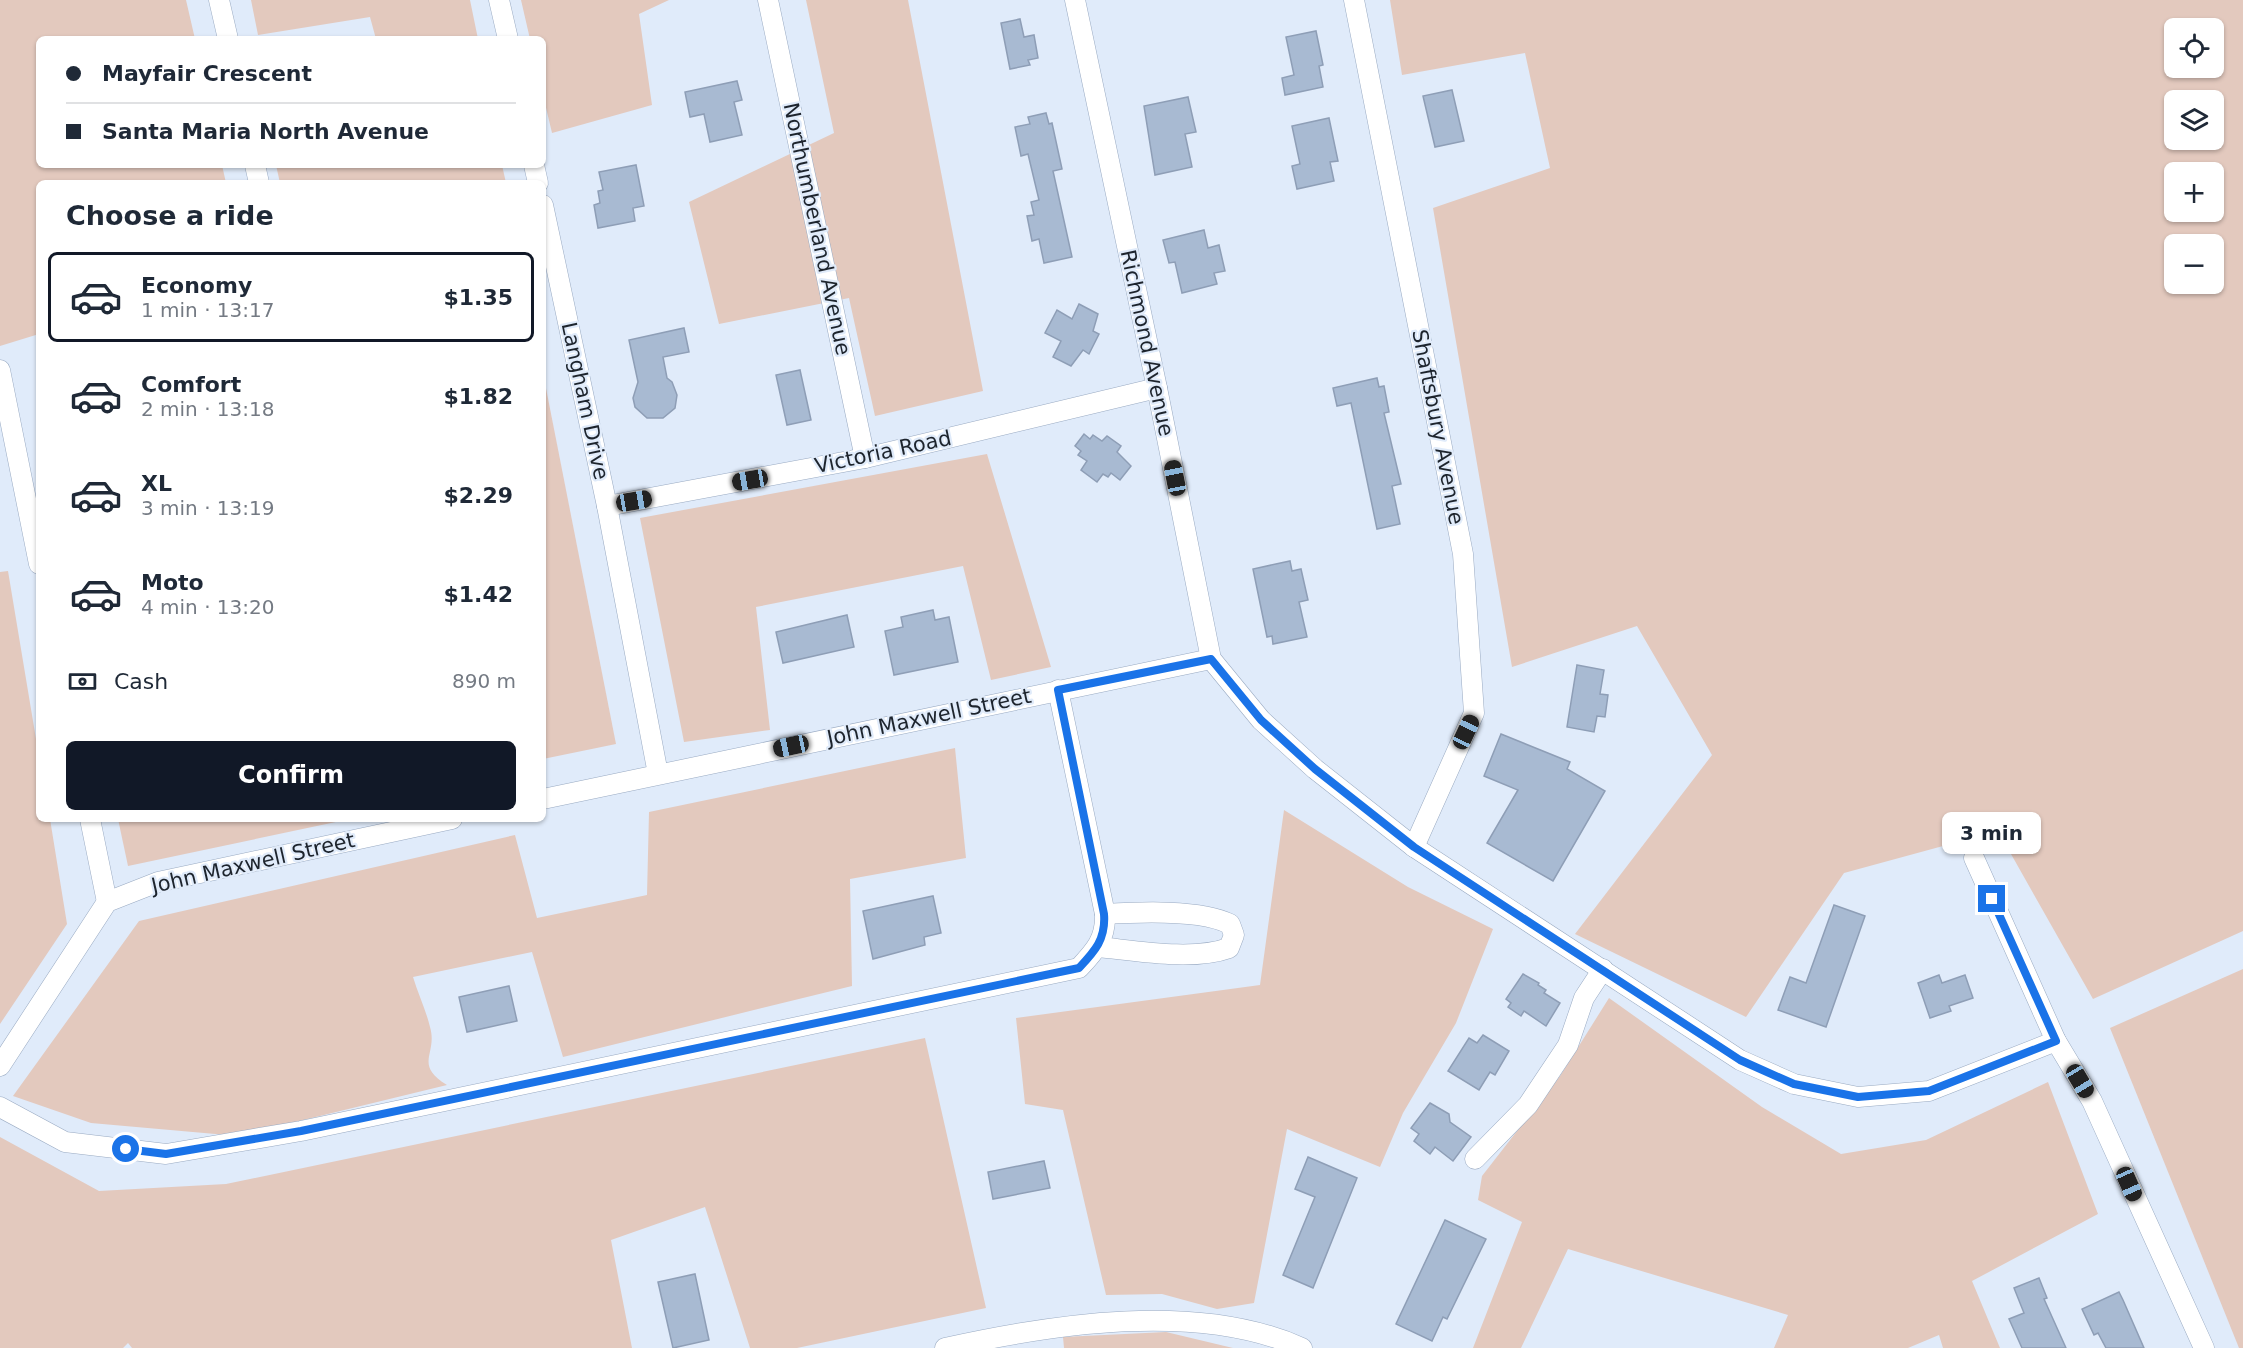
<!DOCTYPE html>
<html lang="en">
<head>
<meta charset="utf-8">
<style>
  body { margin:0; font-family:"DejaVu Sans",sans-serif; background:#f6f6f7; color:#1f2937; height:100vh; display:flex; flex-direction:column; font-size:22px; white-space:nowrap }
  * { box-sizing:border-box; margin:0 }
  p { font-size:20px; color:#747a83 }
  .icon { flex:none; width:33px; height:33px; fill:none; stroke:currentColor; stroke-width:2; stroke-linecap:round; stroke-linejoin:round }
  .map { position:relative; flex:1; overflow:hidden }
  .drawer { position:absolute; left:36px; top:180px; width:510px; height:642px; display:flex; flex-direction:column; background:#fff; border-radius:9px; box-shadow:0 2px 4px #0004 }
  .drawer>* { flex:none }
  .banner { position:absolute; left:36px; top:36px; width:510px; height:132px; border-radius:9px; box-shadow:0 2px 4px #0004; display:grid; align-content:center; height:132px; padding:0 30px; background:#fff }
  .buttons { position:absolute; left:2164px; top:18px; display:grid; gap:12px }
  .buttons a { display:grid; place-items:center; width:60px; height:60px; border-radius:9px; background:#fff; box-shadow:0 2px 4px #0004; font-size:30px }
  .end { position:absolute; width:27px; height:27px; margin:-14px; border:8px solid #1a73e8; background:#fff; box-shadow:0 0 0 3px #fff }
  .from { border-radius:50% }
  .bubble { position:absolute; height:42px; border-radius:9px; background:#fff; box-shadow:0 2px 4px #0004; font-size:20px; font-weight:600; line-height:42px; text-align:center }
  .car { position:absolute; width:18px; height:36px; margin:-18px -9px; border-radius:8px; box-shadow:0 0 4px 2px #0007; background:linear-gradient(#222 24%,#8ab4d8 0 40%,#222 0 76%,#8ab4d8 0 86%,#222 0) }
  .banner b { display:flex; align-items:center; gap:21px; height:57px; font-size:22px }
  .banner b+b { border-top:2px solid #e0e1e3 }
  .banner i { width:15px; height:15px; background:#1f2937 }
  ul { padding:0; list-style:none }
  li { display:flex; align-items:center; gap:18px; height:90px; margin:0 12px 9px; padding:0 18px; border:3px solid transparent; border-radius:9px }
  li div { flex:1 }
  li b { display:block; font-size:22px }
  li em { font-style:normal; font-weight:600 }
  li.selected { border-color:#111827 }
  li>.icon { width:54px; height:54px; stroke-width:1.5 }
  h2 { padding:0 30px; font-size:27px; line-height:72px }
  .pay { display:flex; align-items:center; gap:15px; height:66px; padding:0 30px; font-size:22px }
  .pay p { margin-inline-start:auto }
  .primary-button { display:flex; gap:12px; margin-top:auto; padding:12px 30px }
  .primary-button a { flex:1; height:69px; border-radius:9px; background:#111827; color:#fff; font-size:24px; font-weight:600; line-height:69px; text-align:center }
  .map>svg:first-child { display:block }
</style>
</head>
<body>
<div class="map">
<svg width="2243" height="1348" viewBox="0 0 2243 1348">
  <rect width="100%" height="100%" fill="#e0ebfa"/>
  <g fill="#e3c9be" fill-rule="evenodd">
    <path d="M0 0H186L195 39H39V165H222L226 183H39V334L0 346Z"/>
    <path d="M251 0H470L478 39H376L370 17 258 35Z"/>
    <path d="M521 0H669L639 14 652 105 552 133 543 95V39H530Z"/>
    <path d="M806 0H908L983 391 875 416 849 298 719 324 689 202 834 133Z"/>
    <path d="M1390 0H2243V931L2093 999 1998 831 1844 873 1746 1017 1575 934 1712 755 1637 626 1512 667 1433 208 1550 168 1525 53 1402 75ZM2175 28H2214V68H2175ZM2175 100H2214V140H2175ZM2175 172H2214V212H2175ZM2175 244H2214V284H2175Z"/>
    <path d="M276 165H502L506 183H280Z"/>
    <path d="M543 373 616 744 543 759Z"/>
    <path d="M987 454 1051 667 991 680 963 566 756 607 770 730 684 742 640 518Z"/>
    <path d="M8 571 39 757V819H50L67 924 0 1024V572Z"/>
    <path d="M955 748 966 858 850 879 852 986 563 1057 532 952 413 977C418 994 426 1010 430 1027 438 1054 413 1064 447 1085L238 1136 91 1123 13 1096 139 921 515 835 537 918 647 895 649 812Z"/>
    <path d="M1284 810 1408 887 1493 929 1456 1023 1403 1113 1380 1167 1287 1129 1254 1303 1217 1309 1162 1294 1106 1295 1063 1110 1025 1104 1016 1018 1260 985Z"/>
    <path d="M118 819H350L128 866Z"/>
    <path d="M2243 969V1348H2239L2110 1028Z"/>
    <path d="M1609 998 1762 1107 1841 1154 1926 1140 2048 1082 2098 1214 1972 1281 2000 1348H1943L1939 1335 1908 1348H1774L1788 1315 1568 1249 1521 1348H1473L1522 1222 1478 1200 1482 1176 1560 1076Z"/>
    <path d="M925 1038 986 1308 797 1348H750L705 1207 611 1240 632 1348H132L128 1343 123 1348H0V1137L99 1191 226 1184Z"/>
    <path d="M1166 1332 1233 1348H1064L1063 1337Z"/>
  </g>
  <g fill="#a8bad2" stroke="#8e9eb6" stroke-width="1.5">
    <path d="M1020 19 1024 37 1034 35 1038 58 1028 60 1030 65 1010 69 1001 23Z"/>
    <path d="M1316 31 1323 65 1319 66 1323 87 1285 95 1282 78 1294 75 1286 37Z"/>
    <path d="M737 81 742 100 734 102 742 135 710 142 704 114 690 117 685 92Z"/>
    <path d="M1452 90 1464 141 1435 147 1423 96Z"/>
    <path d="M1188 97 1196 132 1185 134 1192 167 1155 175 1144 106Z"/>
    <path d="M1046 113 1049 124 1052 123 1062 169 1053 171 1072 257 1044 263 1039 239 1032 241 1027 216 1034 215 1031 202 1039 200 1028 154 1021 156 1015 127 1030 124 1028 117Z"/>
    <path d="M1329 118 1338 161 1330 162 1334 181 1297 189 1292 166 1300 164 1292 126Z"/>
    <path d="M636 165 644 206 633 208 635 221 598 228 594 205 600 203 598 191 603 190 599 172Z"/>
    <path d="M1204 230 1208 248 1219 245 1225 271 1214 273 1217 284 1182 293 1175 262 1169 263 1163 240Z"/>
    <path d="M1079 304 1098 314 1093 331 1099 334 1089 354 1083 350 1071 366 1053 357 1061 341 1045 333 1057 310 1072 319Z"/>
    <path d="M684 328 689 352 663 357 667 378 672 382 677 395 675 408 663 418H647L635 407 633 398 638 382 629 340Z"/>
    <path d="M800 370 811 420 787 425 776 375Z"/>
    <path d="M1377 378 1379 387 1384 386 1389 412 1384 413 1401 484 1392 486 1400 524 1377 529 1351 403 1337 406 1333 388Z"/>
    <path d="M1084 434 1090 439 1093 435 1102 441 1107 436 1121 446 1117 452 1131 466 1120 480 1111 473 1108 477 1103 474 1097 482 1081 470 1087 461 1078 455 1081 451 1075 446Z"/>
    <path d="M1290 561 1292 571 1301 569 1308 600 1299 602 1307 637 1273 644 1272 636 1267 637 1253 569Z"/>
    <path d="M933 610 935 620 949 617 958 662 894 675 885 631 903 627 901 617Z"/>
    <path d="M847 615 854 647 783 663 776 632Z"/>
    <path d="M1577 665 1604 670 1600 694 1608 695 1605 717 1597 716 1594 732 1567 727Z"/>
    <path d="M1501 734 1570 762 1567 769 1605 791 1553 881 1487 843 1518 790 1484 776Z"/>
    <path d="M933 896 941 933 924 937 925 945 873 959 863 911Z"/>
    <path d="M1834 905 1865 916 1826 1027 1778 1010 1790 977 1806 983Z"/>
    <path d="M1523 974 1539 983 1538 985 1546 990 1544 993 1560 1003 1546 1026 1524 1011 1521 1016 1508 1007 1511 1003 1506 999Z"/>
    <path d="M1939 975 1942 983 1965 975 1973 998 1949 1006 1951 1011 1930 1018 1918 983Z"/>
    <path d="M509 986 517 1021 467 1032 459 997Z"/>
    <path d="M1483 1035 1509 1051 1495 1075 1490 1072 1479 1090 1448 1071 1469 1038 1477 1043Z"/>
    <path d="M1430 1103 1449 1114 1450 1122 1471 1137 1453 1161 1435 1147 1430 1154 1414 1141 1419 1134 1411 1128Z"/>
    <path d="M1308 1157 1357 1178 1313 1288 1283 1275 1315 1197 1295 1189Z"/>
    <path d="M1044 1161 1050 1188 993 1199 988 1172Z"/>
    <path d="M1445 1220 1486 1239 1447 1319 1443 1317 1432 1341 1396 1324Z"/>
    <path d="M695 1274 709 1340 673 1348 658 1282Z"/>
    <path d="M2039 1278 2047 1298 2044 1299 2066 1348H2022L2009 1319 2024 1313 2014 1288Z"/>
    <path d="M2119 1292 2123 1300 2144 1348H2106L2098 1333 2094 1335 2082 1309Z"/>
  </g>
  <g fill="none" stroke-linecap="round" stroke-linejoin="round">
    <g stroke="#99aac2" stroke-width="21">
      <g id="minor">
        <path d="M219 0 228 39"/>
        <path d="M499 0 508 39"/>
        <path d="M768 0 865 458"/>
        <path d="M1075 0 1157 388 1211 659 1261 720 1315 769 1414 847 1740 1060 1794 1084 1858 1097 1929 1091 2056 1041"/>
        <path d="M1354 0 1463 554 1474 713 1414 847"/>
        <path d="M255 165 259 183"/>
        <path d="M534 165 538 183"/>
        <path d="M543 205 607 506 658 774"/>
        <path d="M0 370 39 564"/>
        <path d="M607 506 865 458 1157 388"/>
        <path d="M543 799 1211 659"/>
        <path d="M90 819 107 902"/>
        <path d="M1974 858 2056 1041 2092 1101 2204 1348"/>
        <path d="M1099 947C1138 951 1193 961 1229 948L1234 935 1230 924C1201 909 1138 912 1105 914"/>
        <path d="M0 1066 107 902 158 882 452 819"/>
        <path d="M0 1107 65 1142 166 1154 301 1131 1079 968C1095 951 1106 939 1105 914L1058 690"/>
        <path d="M1475 1159 1528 1105 1568 1045 1584 998 1603 969"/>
        <path d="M945 1348C1053 1324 1198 1301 1302 1348"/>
      </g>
    </g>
    <use href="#minor" stroke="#fff" stroke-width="20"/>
  </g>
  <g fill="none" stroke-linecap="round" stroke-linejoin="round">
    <path stroke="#1a73e8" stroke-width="8" d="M126 1149 166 1154 301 1131 1079 968C1095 951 1106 939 1104 914L1058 690 1211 659 1261 720 1315 769 1414 847 1740 1060 1794 1084 1858 1097 1929 1091 2056 1041 1992 899"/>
  </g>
  <g text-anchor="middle" stroke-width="4.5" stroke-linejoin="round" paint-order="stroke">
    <g font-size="21" fill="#1d242d" stroke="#e0ebfa">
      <text transform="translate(817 229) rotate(78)" y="7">Northumberland Avenue</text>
      <text transform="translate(1147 343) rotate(78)" y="7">Richmond Avenue</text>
      <text transform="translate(585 401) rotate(78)" y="7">Langham Drive</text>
      <text transform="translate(1438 427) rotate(79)" y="7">Shaftsbury Avenue</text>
      <text transform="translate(883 452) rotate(-12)" y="7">Victoria Road</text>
      <text transform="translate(929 717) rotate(-12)" y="7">John Maxwell Street</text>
      <text transform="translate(253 863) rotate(-13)" y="7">John Maxwell Street</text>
    </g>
  </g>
</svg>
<div class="buttons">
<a><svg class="icon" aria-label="locate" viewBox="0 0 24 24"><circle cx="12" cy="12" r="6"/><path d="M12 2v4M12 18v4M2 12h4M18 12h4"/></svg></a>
<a><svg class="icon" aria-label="layers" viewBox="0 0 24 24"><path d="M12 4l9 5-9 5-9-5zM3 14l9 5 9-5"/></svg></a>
<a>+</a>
<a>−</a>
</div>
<i class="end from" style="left:126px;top:1149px"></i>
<i class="end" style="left:1992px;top:899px"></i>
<div class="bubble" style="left:1942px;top:812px;width:99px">3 min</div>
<i class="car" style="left:1175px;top:478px;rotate:349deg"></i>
<i class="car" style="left:750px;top:480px;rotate:260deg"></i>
<i class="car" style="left:634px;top:501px;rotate:80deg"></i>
<i class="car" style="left:1466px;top:732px;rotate:25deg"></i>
<i class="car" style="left:791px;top:746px;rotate:258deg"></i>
<i class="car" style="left:2080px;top:1081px;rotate:149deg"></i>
<i class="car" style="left:2129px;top:1184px;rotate:156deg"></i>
<div class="banner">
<b><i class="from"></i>Mayfair Crescent</b>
<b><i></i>Santa Maria North Avenue</b>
</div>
<section class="drawer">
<h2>Choose a ride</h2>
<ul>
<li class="selected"><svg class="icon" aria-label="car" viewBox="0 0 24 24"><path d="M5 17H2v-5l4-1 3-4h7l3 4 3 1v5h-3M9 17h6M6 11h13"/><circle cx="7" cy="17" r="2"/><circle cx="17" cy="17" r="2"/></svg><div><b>Economy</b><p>1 min · 13:17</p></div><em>$1.35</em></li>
<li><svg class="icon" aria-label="car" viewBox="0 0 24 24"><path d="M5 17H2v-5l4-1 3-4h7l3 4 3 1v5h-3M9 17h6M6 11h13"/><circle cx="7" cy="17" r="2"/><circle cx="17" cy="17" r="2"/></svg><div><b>Comfort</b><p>2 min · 13:18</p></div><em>$1.82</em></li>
<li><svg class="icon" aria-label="car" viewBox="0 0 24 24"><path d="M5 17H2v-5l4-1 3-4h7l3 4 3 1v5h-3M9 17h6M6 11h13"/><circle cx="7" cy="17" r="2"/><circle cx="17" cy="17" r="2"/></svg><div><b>XL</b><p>3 min · 13:19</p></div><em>$2.29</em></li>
<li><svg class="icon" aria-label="car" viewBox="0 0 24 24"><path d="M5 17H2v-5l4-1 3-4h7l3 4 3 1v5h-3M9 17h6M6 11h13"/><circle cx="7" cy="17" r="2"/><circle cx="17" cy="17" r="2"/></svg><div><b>Moto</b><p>4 min · 13:20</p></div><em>$1.42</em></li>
</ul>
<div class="pay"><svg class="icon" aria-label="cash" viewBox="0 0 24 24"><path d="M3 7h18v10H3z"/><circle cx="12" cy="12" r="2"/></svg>Cash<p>890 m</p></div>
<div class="primary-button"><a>Confirm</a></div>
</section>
</div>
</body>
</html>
